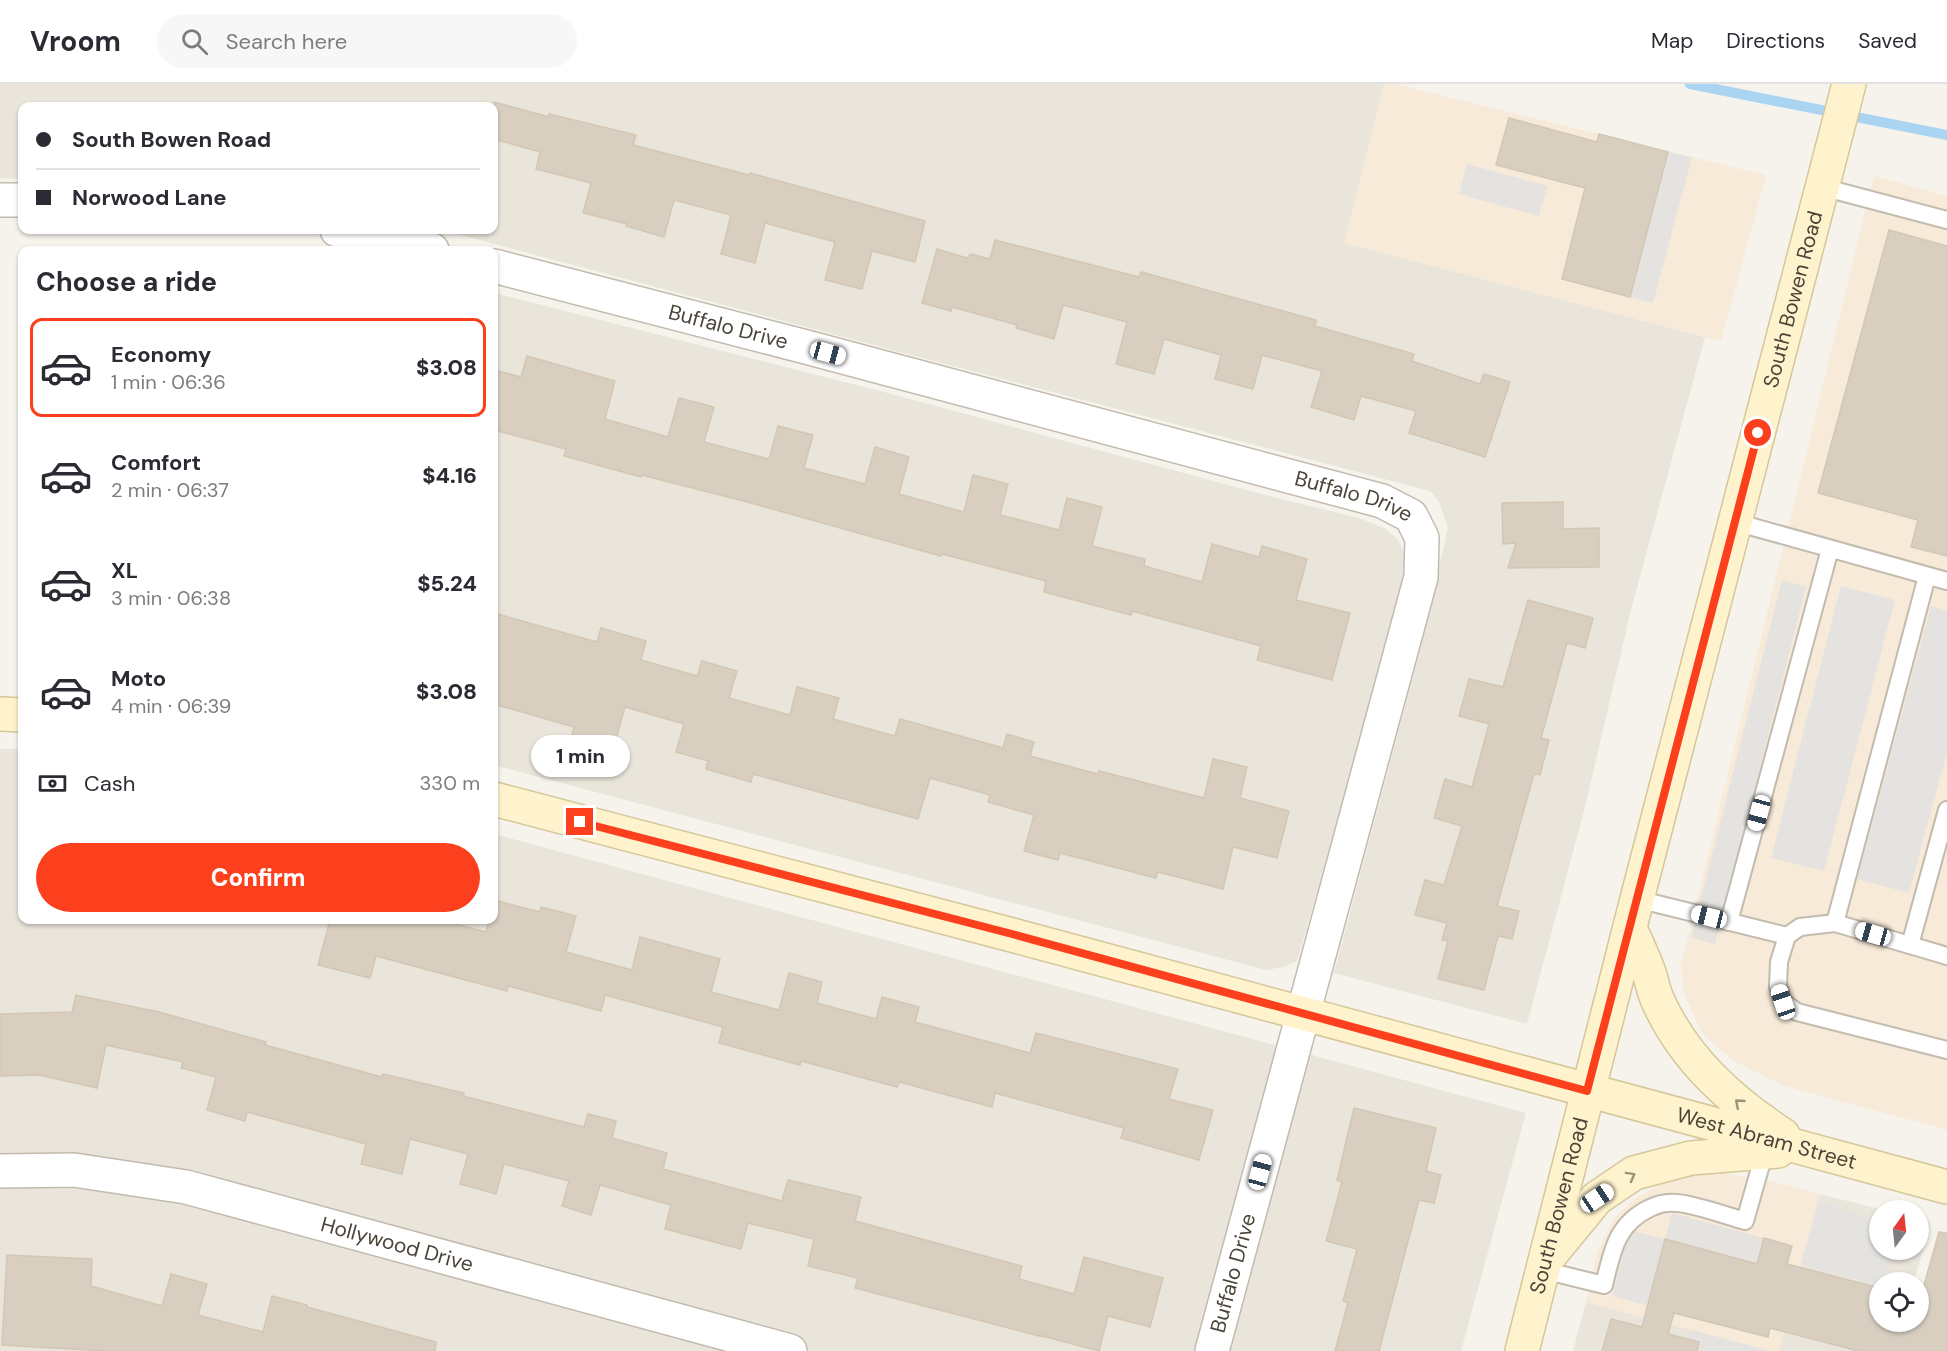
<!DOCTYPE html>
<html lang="en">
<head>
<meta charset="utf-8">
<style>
  body { margin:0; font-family:"DM Sans",sans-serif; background:#f7f7f7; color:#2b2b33; height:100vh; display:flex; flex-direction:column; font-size:22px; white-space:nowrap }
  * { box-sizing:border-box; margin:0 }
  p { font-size:20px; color:#7c7c81 }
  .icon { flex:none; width:33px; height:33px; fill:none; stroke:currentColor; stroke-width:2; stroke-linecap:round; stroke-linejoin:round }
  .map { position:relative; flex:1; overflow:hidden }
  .side { position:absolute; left:18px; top:162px; width:480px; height:678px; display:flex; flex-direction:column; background:#fff; border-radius:12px; box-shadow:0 2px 4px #0004 }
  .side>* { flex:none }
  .top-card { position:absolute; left:18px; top:18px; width:480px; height:132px; border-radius:12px; box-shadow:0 2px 4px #0004; display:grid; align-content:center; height:132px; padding:0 18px; background:#fff }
  .needle { width:39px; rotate:15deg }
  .controls { position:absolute; left:1869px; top:1116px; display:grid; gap:12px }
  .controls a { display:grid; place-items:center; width:60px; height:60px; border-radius:50%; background:#fff; box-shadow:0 2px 4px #0004; font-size:30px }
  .end { position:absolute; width:27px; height:27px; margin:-14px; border:8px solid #fc3f1d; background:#fff; box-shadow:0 0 0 3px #fff }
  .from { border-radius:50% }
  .bubble { position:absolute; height:42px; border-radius:21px; background:#fff; box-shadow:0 2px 4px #0004; font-size:20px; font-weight:800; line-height:42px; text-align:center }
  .car { position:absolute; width:18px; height:36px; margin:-18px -9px; border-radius:8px; box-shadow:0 0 4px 2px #0007; background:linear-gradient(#fff 24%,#345 0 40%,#fff 0 76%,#345 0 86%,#fff 0) }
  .top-card b { display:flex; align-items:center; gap:21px; height:57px; font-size:22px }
  .top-card b+b { border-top:2px solid #e1e1e2 }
  .top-card i { width:15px; height:15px; background:#2b2b33 }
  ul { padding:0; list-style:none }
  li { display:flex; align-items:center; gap:18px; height:99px; margin:0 12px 9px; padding:0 6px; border:3px solid transparent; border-radius:12px }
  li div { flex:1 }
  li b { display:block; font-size:22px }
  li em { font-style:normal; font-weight:800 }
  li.on { border-color:#fc3f1d }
  li>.icon { width:54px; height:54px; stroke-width:1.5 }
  h2 { padding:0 18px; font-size:27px; line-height:72px }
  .pay { display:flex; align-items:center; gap:15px; height:66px; padding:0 18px; font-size:22px }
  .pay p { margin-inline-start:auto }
  .action { display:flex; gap:12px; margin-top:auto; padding:12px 18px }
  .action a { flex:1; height:69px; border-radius:36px; background:#fc3f1d; color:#fff; font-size:24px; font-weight:800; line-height:69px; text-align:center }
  header { display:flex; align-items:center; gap:36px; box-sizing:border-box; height:84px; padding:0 30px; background:#fff; border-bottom:2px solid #e1e1e2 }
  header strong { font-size:28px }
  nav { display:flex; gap:33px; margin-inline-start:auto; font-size:21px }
  .search { width:420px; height:54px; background:#f7f7f7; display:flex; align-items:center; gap:15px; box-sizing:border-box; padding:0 21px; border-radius:33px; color:#7c7c81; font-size:22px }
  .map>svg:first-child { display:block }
</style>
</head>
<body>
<header>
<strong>Vroom</strong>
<div class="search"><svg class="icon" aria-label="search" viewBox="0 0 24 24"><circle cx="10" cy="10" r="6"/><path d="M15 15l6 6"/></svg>Search here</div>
<nav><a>Map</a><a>Directions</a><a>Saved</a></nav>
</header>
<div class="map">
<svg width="1947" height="1267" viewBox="0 0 1947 1267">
  <rect width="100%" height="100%" fill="#f6f3ec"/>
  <g fill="#eae5da">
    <path d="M0 0H1384L1345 159 1705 253 1631 526 1585 723 1527 940 1334 889 1418 574 1448 444 1439 418 1430 407 907 270 442 146H494V22H22V95L0 94Z"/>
    <path d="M494 209 884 308 1269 412 1359 434 1386 445 1398 456 1409 479 1362 653 1297 877 1284 883 1266 886 494 681Z"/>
    <path d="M0 665H22V836H494V750L1526 1029 1461 1267H0Z"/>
    <path d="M1820 1110 1883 1126H1880V1166H1918L1919 1136 1930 1139 1914 1198H1880V1238H1904L1896 1267H1779Z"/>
    <path d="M1586 1218 1771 1267H1573Z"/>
  </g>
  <g fill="#f7ead8">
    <path d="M1384 0H1395L1766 91 1721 257 1344 159Z"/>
    <path d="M1874 92 1947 112V1046L1784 1002 1732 976 1701 948 1684 909 1681 882Z"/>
    <path d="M1722 1089 1765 1096 1820 1110 1779 1267H1771L1586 1218 1597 1169 1613 1135 1635 1115 1670 1094Z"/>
  </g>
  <g fill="#e5e3e0">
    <path d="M1668 68 1692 73 1653 219 1630 213Z"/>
    <path d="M1467 80 1548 102 1539 132 1459 110Z"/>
    <path d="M1782 496 1806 503 1715 860 1691 854Z"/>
    <path d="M1841 502 1895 516 1824 787 1771 774Z"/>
    <path d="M1931 522 1947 527V668L1909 809 1857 795Z"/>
    <path d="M1818 1118 1879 1135 1880 1166H1893L1883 1198H1880L1879 1202 1801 1180Z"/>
    <path d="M1672 1129 1764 1154 1757 1180 1665 1156 1648 1222 1612 1212 1629 1146 1665 1155Z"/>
    <path d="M1691 1246 1771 1267H1686Z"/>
  </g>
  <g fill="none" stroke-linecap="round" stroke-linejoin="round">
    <path stroke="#a9d4f2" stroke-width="10" d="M1690 0 1947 51"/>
  </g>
  <g fill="#d8cfc1" stroke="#d3c7b4" stroke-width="1.5">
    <path d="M494 18 549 33V30L636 51 633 61 749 91 750 89 925 137 915 178 872 167 862 205 825 196 835 158 765 139 755 179 721 170 731 131 674 116 664 153 626 142 627 140 583 129 591 99 536 85 540 68 494 55Z"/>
    <path d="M1509 34 1597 58 1599 50 1668 68 1630 213 1562 195 1585 104 1496 81Z"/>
    <path d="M1889 146 1947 162V472L1911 463 1918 436 1818 409Z"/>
    <path d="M995 156 1139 193 1141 188 1316 236 1315 242 1414 270 1412 277 1480 300 1484 290 1510 298 1485 373 1409 349 1416 327 1361 312 1354 336 1311 323 1322 287 1262 271 1253 305 1215 295 1221 271 1164 255 1154 290 1116 280 1127 238 1063 221 1054 255 1016 244 1017 241 952 223 951 227 922 219 937 165 967 174 971 170 990 175Z"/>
    <path d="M527 272 615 297 605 335 668 353 679 314 714 323 704 358 769 375 778 342 813 351 804 384 865 400 875 363 909 373 899 410 964 428 973 391 1008 400 1000 431 1059 446 1067 414 1102 423 1092 462 1145 475 1144 482 1202 498 1212 460 1259 473 1262 462 1307 475 1296 516 1350 529 1332 596 1257 576 1261 562 1132 527 1131 531 1044 508 1046 497 942 470 941 472 740 416 641 391V393L564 372 566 365 494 346V286L521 293Z"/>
    <path d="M1563 418V445L1599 444V483L1508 484 1516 459 1503 460 1502 419Z"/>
    <path d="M1528 516 1593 534 1585 564 1567 559 1541 654 1549 656 1540 691 1534 690 1497 822 1519 827 1512 855 1498 852 1484 906 1438 895 1448 857 1442 856 1447 839 1415 831 1425 796 1444 801 1462 742 1434 734 1445 695 1472 703 1489 640 1459 632 1469 595 1503 603Z"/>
    <path d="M494 529 597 558 601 544 646 557 641 576 697 592 702 577 737 587 729 614 790 631 797 603 839 614 833 635 895 652 900 635 1003 664 1007 650 1034 658 1030 672 1098 690 1099 687 1204 714 1213 675 1247 683 1240 714 1289 727 1277 774 1233 763 1223 805 1158 788 1156 794 1060 769 1058 776 1024 767 1034 731 988 718 990 711 930 694 918 735 753 690 751 698 706 685 708 677 676 668 684 640 625 623 614 662 572 651 574 643 494 620Z"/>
    <path d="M494 816 540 828 541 823 576 832 566 868 632 886 640 853 720 875 711 908 779 926 789 889 822 898 817 919 876 935 882 913 919 923 915 938 1030 969 1036 949 1178 985 1169 1015 1213 1026 1199 1076 1121 1054 1124 1044 995 1009 992 1023 899 998 897 1003 801 977 800 981 719 959 723 943 605 911 601 927 508 902 507 907 376 872 370 894 318 881 330 836H440L486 848 489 836H494Z"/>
    <path d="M76 911 159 928 266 958 265 961 382 993 383 990 464 1009 463 1012 584 1043 588 1030 616 1037 612 1054 667 1069 663 1085 782 1117 788 1096 861 1113 855 1137 1022 1182 1019 1195 1074 1210 1084 1173 1163 1194 1150 1243 1108 1232 1099 1267 1039 1251V1252L855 1204 858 1194 808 1182 814 1155 748 1139 741 1165 665 1145 671 1121 600 1101 591 1131 562 1122 569 1097 504 1080 496 1110 460 1100 468 1070 410 1055 402 1090 361 1080 366 1060 247 1028 245 1037 207 1026 216 993 181 984 183 978 106 961 97 1004 39 991 0 992V930L72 928Z"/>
    <path d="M1354 1024 1436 1044 1426 1087 1441 1091 1434 1119 1419 1116 1379 1267H1335L1348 1219 1343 1217 1357 1165 1326 1157 1342 1098 1337 1096Z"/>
    <path d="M1939 1148 1947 1149V1267H1858L1770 1244 1768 1253 1674 1229 1668 1250 1699 1258 1697 1267H1602L1611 1235 1642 1243 1665 1155 1757 1180 1764 1154 1792 1162 1787 1180 1880 1204V1238H1918V1215H1920Z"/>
    <path d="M7 1171 92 1175 91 1202 162 1222 171 1190 207 1200 198 1231 263 1248 272 1212 307 1221V1223L436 1258 435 1267H105L2 1261Z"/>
  </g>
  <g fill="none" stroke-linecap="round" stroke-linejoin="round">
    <g stroke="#c2bbae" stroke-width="20">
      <g id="lane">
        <path d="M1822 103 1947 136"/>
        <path d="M1735 438 1947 497"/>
        <path d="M1927 492 1835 839 1947 872"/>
        <path d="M1637 815 1787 852"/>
        <path d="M1729 838 1830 465"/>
        <path d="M1835 839 1800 843 1787 852 1779 878 1778 902 1783 918 1797 928 1947 966"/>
        <path d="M1910 861 1947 726"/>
        <path d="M1543 1186 1604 1201C1612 1168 1616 1140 1650 1124 1658 1120 1668 1118 1677 1119 1694 1120 1727 1132 1745 1137L1766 1063"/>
      </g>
    </g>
    <g stroke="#c2bbae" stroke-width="36">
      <g id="street">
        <path d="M0 116H22"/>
        <path d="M337 146 374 151 432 166"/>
        <path id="s1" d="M494 182 806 263 1382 417 1411 432 1422 454 1421 493 1212 1267"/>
        <path id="s2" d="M0 1087 74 1086 186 1103 790 1267"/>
      </g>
    </g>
    <g stroke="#d6c79b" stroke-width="36">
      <g id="secondary">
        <path d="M0 630 22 631"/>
        <path id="s3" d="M494 715 1012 851 1947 1103"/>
        <path d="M1630 844C1636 858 1643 872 1648 886 1652 896 1653 907 1658 917 1684 975 1731 1017 1783 1051"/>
        <path d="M1551 1170 1597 1114 1634 1089 1691 1074 1778 1067"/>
        <path id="s4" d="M1522 1267 1637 815 1849 0"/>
      </g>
    </g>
    <use href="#lane" stroke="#fff" stroke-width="16"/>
    <use href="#street" stroke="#fff" stroke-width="33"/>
    <use href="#secondary" stroke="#fff3cd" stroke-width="33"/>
  </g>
  <defs><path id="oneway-chevron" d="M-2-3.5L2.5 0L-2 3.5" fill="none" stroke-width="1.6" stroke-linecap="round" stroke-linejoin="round" transform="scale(1.5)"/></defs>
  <g stroke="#9c937c">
    <use href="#oneway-chevron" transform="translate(1739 1019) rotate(-139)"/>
    <use href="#oneway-chevron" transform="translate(1631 1092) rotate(-29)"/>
  </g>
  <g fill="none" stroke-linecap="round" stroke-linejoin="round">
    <path stroke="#fc3f1d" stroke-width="8" d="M580 738 1012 850 1587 1007 1758 349"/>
  </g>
  <g text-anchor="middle" stroke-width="4.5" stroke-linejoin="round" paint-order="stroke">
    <g font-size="21" fill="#4b4439" stroke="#fff">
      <text dy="7" stroke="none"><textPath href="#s4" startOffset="1086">South Bowen Road</textPath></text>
      <text dy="7" stroke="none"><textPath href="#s1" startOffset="242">Buffalo Drive</textPath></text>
      <text dy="7" stroke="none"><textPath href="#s1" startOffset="890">Buffalo Drive</textPath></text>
      <text dy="7" stroke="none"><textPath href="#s3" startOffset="1317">West Abram Street</textPath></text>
      <text dy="7" stroke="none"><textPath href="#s4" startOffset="150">South Bowen Road</textPath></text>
      <text dy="7" stroke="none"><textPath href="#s2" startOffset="406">Hollywood Drive</textPath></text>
      <text transform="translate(1233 1189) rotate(-75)" y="7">Buffalo Drive</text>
    </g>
  </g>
</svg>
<div class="controls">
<a><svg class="needle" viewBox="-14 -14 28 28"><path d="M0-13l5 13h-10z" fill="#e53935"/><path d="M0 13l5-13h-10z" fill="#7c7c81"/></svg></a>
<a><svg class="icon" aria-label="locate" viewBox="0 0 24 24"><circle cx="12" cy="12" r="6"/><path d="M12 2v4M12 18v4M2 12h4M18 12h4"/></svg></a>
</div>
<i class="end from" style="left:1758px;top:349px"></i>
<i class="end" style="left:580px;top:738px"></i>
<div class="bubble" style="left:531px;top:651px;width:99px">1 min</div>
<i class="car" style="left:828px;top:269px;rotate:105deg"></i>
<i class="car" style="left:1759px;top:729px;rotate:195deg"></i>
<i class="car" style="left:1709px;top:833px;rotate:284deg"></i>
<i class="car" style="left:1873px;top:850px;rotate:286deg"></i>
<i class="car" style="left:1783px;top:918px;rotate:341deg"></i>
<i class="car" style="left:1260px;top:1088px;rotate:15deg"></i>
<i class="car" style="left:1597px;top:1114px;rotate:56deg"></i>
<div class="top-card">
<b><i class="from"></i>South Bowen Road</b>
<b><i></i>Norwood Lane</b>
</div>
<section class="side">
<h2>Choose a ride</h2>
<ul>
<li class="on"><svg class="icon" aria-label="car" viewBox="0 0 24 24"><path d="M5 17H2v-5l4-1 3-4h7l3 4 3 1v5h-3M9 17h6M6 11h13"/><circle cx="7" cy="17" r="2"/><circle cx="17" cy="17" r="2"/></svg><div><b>Economy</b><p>1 min · 06:36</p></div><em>$3.08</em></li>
<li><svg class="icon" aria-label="car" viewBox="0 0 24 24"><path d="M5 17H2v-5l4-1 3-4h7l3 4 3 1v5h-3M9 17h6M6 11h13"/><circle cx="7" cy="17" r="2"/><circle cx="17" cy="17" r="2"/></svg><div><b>Comfort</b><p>2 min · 06:37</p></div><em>$4.16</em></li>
<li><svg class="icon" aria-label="car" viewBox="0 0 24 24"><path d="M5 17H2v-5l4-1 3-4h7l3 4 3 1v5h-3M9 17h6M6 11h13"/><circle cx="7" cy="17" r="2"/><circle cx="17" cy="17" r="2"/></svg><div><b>XL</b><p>3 min · 06:38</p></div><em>$5.24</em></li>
<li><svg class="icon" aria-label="car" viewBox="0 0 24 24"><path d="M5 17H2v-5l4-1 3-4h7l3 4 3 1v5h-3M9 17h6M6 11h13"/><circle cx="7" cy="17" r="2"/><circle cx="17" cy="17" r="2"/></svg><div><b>Moto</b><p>4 min · 06:39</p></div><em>$3.08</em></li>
</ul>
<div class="pay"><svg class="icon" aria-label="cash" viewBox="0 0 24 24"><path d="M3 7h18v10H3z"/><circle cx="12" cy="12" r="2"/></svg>Cash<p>330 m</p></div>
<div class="action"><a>Confirm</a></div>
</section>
</div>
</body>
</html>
